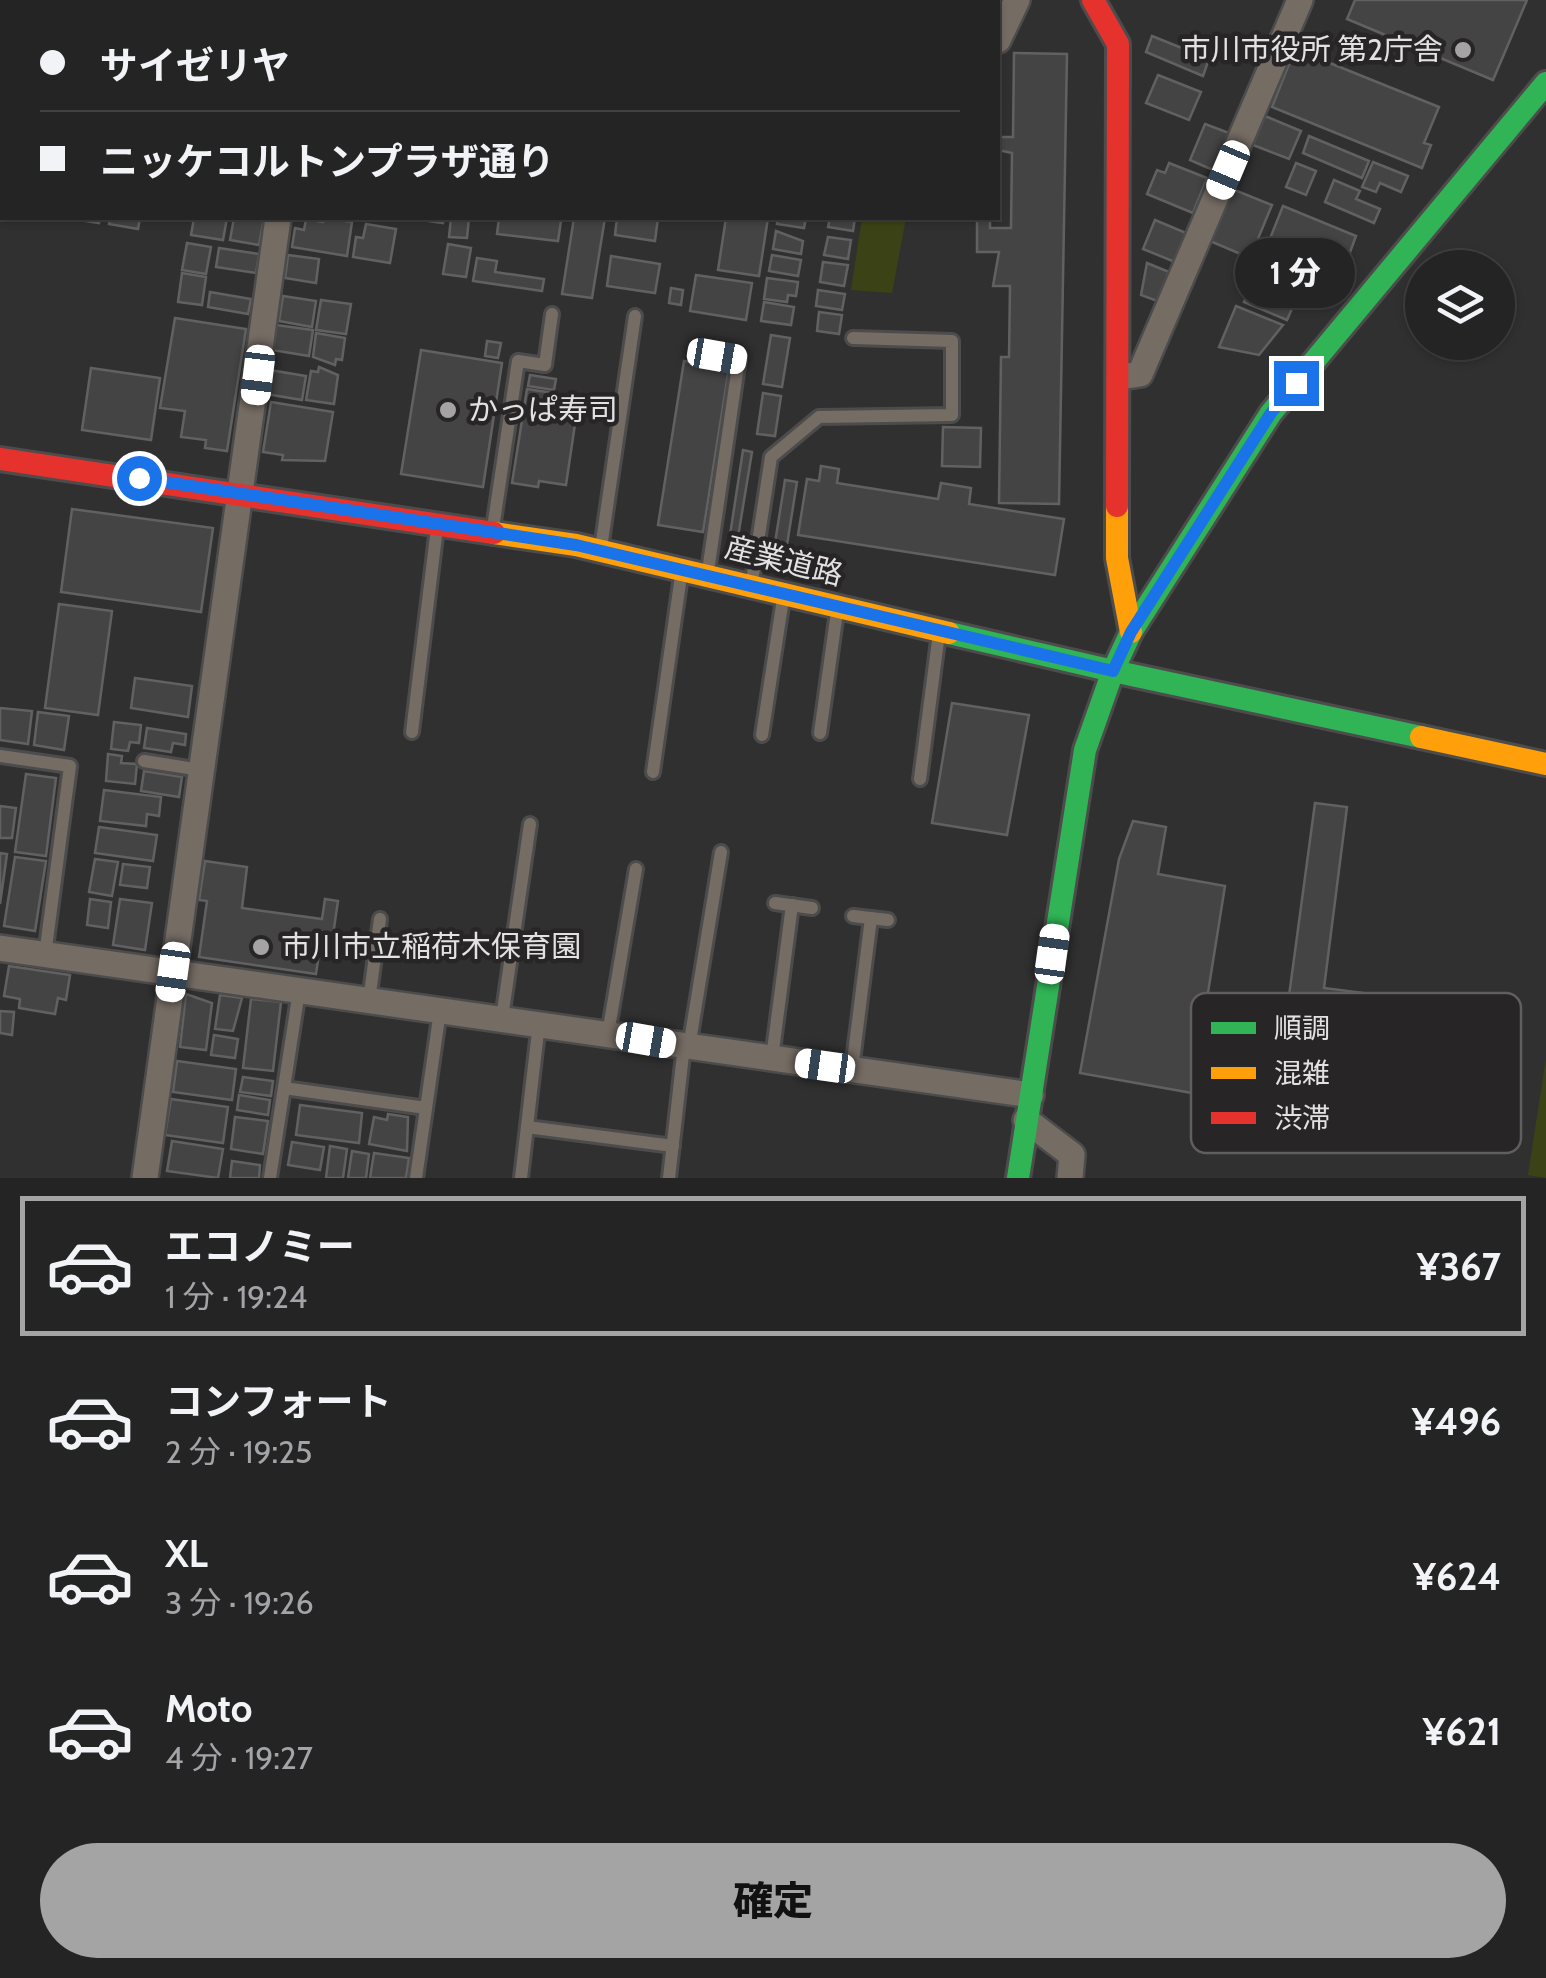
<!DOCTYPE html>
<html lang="ja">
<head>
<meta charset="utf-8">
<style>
  body { margin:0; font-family:Cabin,"Noto Sans JP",sans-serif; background:#2d2c2d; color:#f1f3f6; height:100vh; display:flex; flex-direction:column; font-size:38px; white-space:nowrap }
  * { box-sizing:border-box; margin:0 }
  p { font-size:32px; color:#a3a4a7 }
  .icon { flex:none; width:55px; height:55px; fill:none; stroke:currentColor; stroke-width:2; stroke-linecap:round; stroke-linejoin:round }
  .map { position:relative; height:1178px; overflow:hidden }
  .details { display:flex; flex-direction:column; background:#252425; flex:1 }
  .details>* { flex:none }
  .top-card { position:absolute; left:0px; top:0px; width:1000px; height:220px; box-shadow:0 2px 8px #0004,0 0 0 2px #424142; display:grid; align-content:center; height:220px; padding:0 40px; background:#252425 }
  .controls { position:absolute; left:1405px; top:250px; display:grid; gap:20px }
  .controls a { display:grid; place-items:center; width:110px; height:110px; border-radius:50%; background:#252425; box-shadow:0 2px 8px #0004,0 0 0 2px #424142; font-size:50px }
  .end { position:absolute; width:45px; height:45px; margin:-22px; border:12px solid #1a73e8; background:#fff; box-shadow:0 0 0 5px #fff }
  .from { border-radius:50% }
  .bubble { position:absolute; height:70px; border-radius:35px; background:#252425; box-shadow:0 2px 8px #0004,0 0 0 2px #424142; font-size:32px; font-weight:800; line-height:70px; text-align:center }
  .car { position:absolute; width:30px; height:60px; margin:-30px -15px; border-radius:12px; box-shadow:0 0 8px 2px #0007; background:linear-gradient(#fff 24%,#345 0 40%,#fff 0 76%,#345 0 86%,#fff 0) }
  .top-card b { display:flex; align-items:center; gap:35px; height:95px; font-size:38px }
  .top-card b+b { border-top:2px solid #424142 }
  .top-card i { width:25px; height:25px; background:#f1f3f6 }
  ul { padding:18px 0 0; list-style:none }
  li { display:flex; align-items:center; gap:30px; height:140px; margin:0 20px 15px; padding:0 20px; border:5px solid transparent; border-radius:0px }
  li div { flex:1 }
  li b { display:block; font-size:38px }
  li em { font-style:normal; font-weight:800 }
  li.active { border-color:#a5a4a5 }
  li>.icon { width:90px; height:90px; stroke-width:1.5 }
  .cta { display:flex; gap:20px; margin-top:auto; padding:20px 40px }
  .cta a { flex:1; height:115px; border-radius:60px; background:#a5a4a5; color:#111; font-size:40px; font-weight:800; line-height:115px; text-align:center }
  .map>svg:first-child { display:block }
</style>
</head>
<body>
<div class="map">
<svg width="1546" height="1178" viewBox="0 0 1546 1178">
  <rect width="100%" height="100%" fill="#313031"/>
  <g fill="#3b4316">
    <path d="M862 218H906L892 293 851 290Z"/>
    <path d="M1546 1058V1178L1528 1175Z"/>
  </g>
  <g fill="#454445" stroke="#626162" stroke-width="2.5">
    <path d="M0 0H190L2 5Z"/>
    <path d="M490 0H547L553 2H489Z"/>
    <path d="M760 0H891L759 2Z"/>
    <path d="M1355 0H1527L1493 80 1347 19Z"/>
    <path d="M1152 36 1209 59 1203 76 1146 52Z"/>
    <path d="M1295 49 1439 107 1424 143 1431 145 1422 168 1272 107Z"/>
    <path d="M1014 53 1067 54 1059 504 999 503 1001 357H1009L1010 286H993L999 252H977V219H990V228H1011L1012 153 998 150V137H1013Z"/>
    <path d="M1158 75 1201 92 1189 120 1146 103Z"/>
    <path d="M1265 116 1301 131 1289 159 1253 145Z"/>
    <path d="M1205 124 1229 133 1213 170 1190 160Z"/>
    <path d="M1309 136 1369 161 1362 178 1303 153Z"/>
    <path d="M1373 162 1408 176 1401 192 1380 183 1376 192 1362 187Z"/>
    <path d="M1169 163 1207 178 1193 213 1147 194 1157 170 1165 173Z"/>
    <path d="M1296 163 1316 171 1306 195 1286 187Z"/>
    <path d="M1334 180 1360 191 1356 199 1380 209 1374 223 1325 202Z"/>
    <path d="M1232 189 1272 205 1250 258 1210 241Z"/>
    <path d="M1283 206 1356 236 1349 255 1339 251 1331 271 1267 246Z"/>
    <path d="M66 218H100L99 223Z"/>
    <path d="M110 218H140L138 229 109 224Z"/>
    <path d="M194 218H227L223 240 191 235Z"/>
    <path d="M234 218H264L259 245 230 240Z"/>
    <path d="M324 218 352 222 347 256 292 247 295 228 304 230 306 219 323 222Z"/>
    <path d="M407 218H444L443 223Z"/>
    <path d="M451 218H469L467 238 449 237Z"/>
    <path d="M499 218 561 221 558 241 497 234Z"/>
    <path d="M574 218H605L592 298 562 294Z"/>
    <path d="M617 218H658L655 241 615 235Z"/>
    <path d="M726 218H768L759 276 718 270Z"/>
    <path d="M778 218H806L804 228 777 224Z"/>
    <path d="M830 218H855L853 231 828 227Z"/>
    <path d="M1155 220 1186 233 1175 262 1143 249Z"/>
    <path d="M366 224 396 229 390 263 353 257 356 237 363 238Z"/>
    <path d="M776 231 803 241 801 254 773 249Z"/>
    <path d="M828 237 851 240 848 259 824 255Z"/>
    <path d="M187 243 211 247 206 274 182 270Z"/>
    <path d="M448 244 471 248 466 277 443 274Z"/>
    <path d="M219 248 259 254 256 273 216 267Z"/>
    <path d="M1265 251 1320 273 1308 301 1297 297 1287 320 1244 302Z"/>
    <path d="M288 255 319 259 316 283 285 278Z"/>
    <path d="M772 255 801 260 798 276 769 271Z"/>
    <path d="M611 256 660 264 655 293 607 286Z"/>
    <path d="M477 258 497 261 495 272 544 279 542 291 473 281Z"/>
    <path d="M823 262 848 265 844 286 820 282Z"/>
    <path d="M1147 263 1169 272 1157 301 1141 295Z"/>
    <path d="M182 273 206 277 202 305 178 302Z"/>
    <path d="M696 275 752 283 746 320 690 311Z"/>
    <path d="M767 278 798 282 796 296 788 295 787 302 764 299Z"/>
    <path d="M671 288 683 290 681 305 669 303Z"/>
    <path d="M818 290 845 294 842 310 816 306Z"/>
    <path d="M210 292 251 299 248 314 208 307Z"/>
    <path d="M283 296 316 301 312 327 279 321Z"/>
    <path d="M321 300 351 304 346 334 316 330Z"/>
    <path d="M764 302 794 307 791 325 761 321Z"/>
    <path d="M1236 306 1283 325 1259 355 1219 347Z"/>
    <path d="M819 312 842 315 839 334 817 331Z"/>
    <path d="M175 318 246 329 227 451 205 448 206 440 181 437 185 411 160 408Z"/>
    <path d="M276 325 313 330 309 356 272 350Z"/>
    <path d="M316 333 345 338 342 360 336 359 335 365 313 357Z"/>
    <path d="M771 335 790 338 782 387 763 384Z"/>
    <path d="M487 341 501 343 498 358 485 356Z"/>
    <path d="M421 350 502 363 483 487 401 474Z"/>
    <path d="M684 361 729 368 703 532 658 525Z"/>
    <path d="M319 367 338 375 334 404 306 400 311 371 318 372Z"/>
    <path d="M91 368 160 378 151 440 82 430Z"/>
    <path d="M270 370 306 376 302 400 266 394Z"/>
    <path d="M530 375 556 379 554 390 528 386Z"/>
    <path d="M527 389 579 397 566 485 539 481 538 487 512 483Z"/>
    <path d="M763 393 781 396 775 436 757 434Z"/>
    <path d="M271 402 333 412 325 461 282 460 283 455 263 452Z"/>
    <path d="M943 427 981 428 980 467 942 466Z"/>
    <path d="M743 450 752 452 738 537 730 535Z"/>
    <path d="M821 466 839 469 837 483 938 499 941 483 971 488 969 504 1064 519 1055 575 798 535 807 479 819 481Z"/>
    <path d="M785 480 797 482 786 551 774 549Z"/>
    <path d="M72 509 213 528 201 612 61 592Z"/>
    <path d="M59 604 112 611 98 715 45 708Z"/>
    <path d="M135 678 192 686 188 717 131 708Z"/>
    <path d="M952 703 1029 715 1007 835 932 823Z"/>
    <path d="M0 708 32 711 28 744 0 740Z"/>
    <path d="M38 712 69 716 64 750 34 745Z"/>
    <path d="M114 722 141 725 139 743 130 742 128 751 111 749Z"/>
    <path d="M147 728 186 734 185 745 173 743 171 752 144 748Z"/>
    <path d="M108 754 122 756 121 763 137 764 135 784 106 781Z"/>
    <path d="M144 771 182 777 179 797 141 791Z"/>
    <path d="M26 774 56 778 46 856 15 852Z"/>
    <path d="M104 790 161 797 159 816 147 814 146 826 100 821Z"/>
    <path d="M1315 803 1347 807 1324 988 1458 1005 1449 1085 1436 1084 1427 1144 1272 1122Z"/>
    <path d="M0 806 16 808 12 838H0Z"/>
    <path d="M1133 821 1166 827 1158 874 1225 886 1192 1093 1080 1073 1119 859Z"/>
    <path d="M99 827 157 835 153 861 95 853Z"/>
    <path d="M0 853 7 854 0 904Z"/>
    <path d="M15 857 46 861 35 931 4 926Z"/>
    <path d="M95 859 118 862 112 896 89 892Z"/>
    <path d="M205 861 247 867 242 908 322 919 325 899 338 901 332 942 321 940 316 974 199 957 207 901 199 900Z"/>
    <path d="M123 864 150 867 147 888 120 885Z"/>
    <path d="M90 899 111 902 108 928 87 925Z"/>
    <path d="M120 899 152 903 145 950 113 945Z"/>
    <path d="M9 966 70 975 66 1000 58 998 55 1014 19 1008 20 999 4 996Z"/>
    <path d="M186 994 212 1003 206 1050 180 1047Z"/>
    <path d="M220 995 242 998 233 1031 215 1029Z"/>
    <path d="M251 999 281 1002 273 1071 243 1068Z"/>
    <path d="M0 1011 14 1012 12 1035 0 1033Z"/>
    <path d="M214 1035 238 1039 235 1058 211 1055Z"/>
    <path d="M177 1061 236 1069 232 1100 173 1092Z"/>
    <path d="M243 1077 273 1081 271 1096 240 1092Z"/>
    <path d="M239 1095 270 1100 268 1115 237 1110Z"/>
    <path d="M171 1099 228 1107 223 1143 165 1135Z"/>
    <path d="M300 1105 362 1113 359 1143 296 1135Z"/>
    <path d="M388 1114 408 1117 407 1151 369 1144 374 1117 387 1120Z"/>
    <path d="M235 1117 268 1121 263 1154 231 1149Z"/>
    <path d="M172 1141 223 1149 218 1178 167 1171Z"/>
    <path d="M292 1142 324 1147 320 1170 288 1165Z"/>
    <path d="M330 1146 347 1149 343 1178H326Z"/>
    <path d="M352 1151 369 1154 366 1178H348Z"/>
    <path d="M374 1153 409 1158 406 1178H370Z"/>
    <path d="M232 1161 260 1165 259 1178H230Z"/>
  </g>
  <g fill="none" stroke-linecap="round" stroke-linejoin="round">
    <g stroke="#4d4c4d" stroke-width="18">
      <g id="lane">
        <path d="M493 528 518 361 545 365 552 314"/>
        <path d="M601 548 635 316"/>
        <path d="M708 571 739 359 717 356"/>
        <path d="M752 581 771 457 819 417 952 415V341L853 338"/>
        <path d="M412 732 437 528"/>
        <path d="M820 733 837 612"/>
        <path d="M762 735 783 599"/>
        <path d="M0 756 70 766 45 955"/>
        <path d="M144 761 201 770"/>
        <path d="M653 772 681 576"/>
        <path d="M920 779 939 633"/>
        <path d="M775 903 812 908"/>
        <path d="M853 916 888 920"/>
        <path d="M369 1001 380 919"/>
        <path d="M502 1018 530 824"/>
        <path d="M608 1034 636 869"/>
        <path d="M689 1047 721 852"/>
        <path d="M772 1058 792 905"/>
        <path d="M852 1069 871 918"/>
        <path d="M284 1088 426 1108"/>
        <path d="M527 1127 673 1146"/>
        <path d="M270 1178 299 991"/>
        <path d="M416 1178 440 1011"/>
        <path d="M521 1178 539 1023"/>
        <path d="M669 1178 684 1046"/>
      </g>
    </g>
    <g stroke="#4d4c4d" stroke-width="30">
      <g id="street">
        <path d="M215 2 216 0"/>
        <path d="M740 2 741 0"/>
        <path d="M998 40 1017 0"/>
        <path d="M0 151H2"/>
        <path d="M1120 377 1140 374 1300 0"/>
        <path d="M0 948 1031 1095"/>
        <path d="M1026 1120 1072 1155 1070 1178"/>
        <path d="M145 1178 278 218"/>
      </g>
    </g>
    <g stroke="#4d4c4d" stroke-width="28">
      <g id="fast">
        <path d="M949 633 1113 671 1085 750 1018 1178"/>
        <path d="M1421 737 1113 671 1131 632 1271 413 1546 83"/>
      </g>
    </g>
    <g stroke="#4d4c4d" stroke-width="28">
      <g id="slow">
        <path d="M1117 506V558L1131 632"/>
        <path d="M494 533 576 545 949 633"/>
        <path d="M1421 737 1546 764"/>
      </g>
    </g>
    <g stroke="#4d4c4d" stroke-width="28">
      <g id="jam">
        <path d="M1093 0 1118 44 1117 506"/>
        <path d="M0 459 494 533"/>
      </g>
    </g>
    <use href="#lane" stroke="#756c64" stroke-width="12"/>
    <use href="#street" stroke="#756c64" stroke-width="25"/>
    <use href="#fast" stroke="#30b455" stroke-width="22"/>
    <use href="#slow" stroke="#ff9f0a" stroke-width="22"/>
    <use href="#jam" stroke="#e5322d" stroke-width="22"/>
  </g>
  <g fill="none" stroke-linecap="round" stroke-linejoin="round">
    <path stroke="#1a73e8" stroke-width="12" d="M139 478 576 545 1113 671 1131 632 1271 413 1296 383"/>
  </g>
  <g fill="#a5a4a5" stroke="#282527" stroke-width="4">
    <circle cx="1463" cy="50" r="10"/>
    <circle cx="448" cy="410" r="10"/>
    <circle cx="261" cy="947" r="10"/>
  </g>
  <g text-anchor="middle" stroke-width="9" stroke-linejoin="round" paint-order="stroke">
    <g font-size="30" fill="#e3e2e3" stroke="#282527" text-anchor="start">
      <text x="1443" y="60" text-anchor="end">市川市役所 第2庁舎</text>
      <text x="468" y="420">かっぱ寿司</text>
      <text x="281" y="957">市川市立稲荷木保育園</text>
    </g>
    <g font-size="30" fill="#e3e2e3" stroke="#282527">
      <text transform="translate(784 561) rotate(14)" y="10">産業道路</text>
    </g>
  </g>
  <rect x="1191" y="993" width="330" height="160" rx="15" fill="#282527" stroke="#605e5f" stroke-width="2.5"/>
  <rect x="1211" y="1022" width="45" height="12" fill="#30b455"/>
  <rect x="1211" y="1067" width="45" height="12" fill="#ff9f0a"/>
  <rect x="1211" y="1112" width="45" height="12" fill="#e5322d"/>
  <g font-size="28" fill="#e3e2e3">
    <text x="1274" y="1038">順調</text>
    <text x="1274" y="1083">混雑</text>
    <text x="1274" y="1128">渋滞</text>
  </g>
</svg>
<div class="controls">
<a><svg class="icon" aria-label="layers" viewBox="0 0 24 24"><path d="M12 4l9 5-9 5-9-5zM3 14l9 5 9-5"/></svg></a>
</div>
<i class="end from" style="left:139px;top:478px"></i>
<i class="end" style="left:1296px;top:383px"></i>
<div class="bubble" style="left:1235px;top:238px;width:120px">1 分</div>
<i class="car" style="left:1228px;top:170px;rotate:203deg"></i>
<i class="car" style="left:717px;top:356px;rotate:100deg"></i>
<i class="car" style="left:258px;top:375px;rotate:187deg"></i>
<i class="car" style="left:1052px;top:954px;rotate:8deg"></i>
<i class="car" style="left:173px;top:972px;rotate:188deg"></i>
<i class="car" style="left:646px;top:1040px;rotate:100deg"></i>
<i class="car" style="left:825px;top:1066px;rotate:278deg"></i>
<div class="top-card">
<b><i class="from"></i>サイゼリヤ</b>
<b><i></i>ニッケコルトンプラザ通り</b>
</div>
</div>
<section class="details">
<ul>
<li class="active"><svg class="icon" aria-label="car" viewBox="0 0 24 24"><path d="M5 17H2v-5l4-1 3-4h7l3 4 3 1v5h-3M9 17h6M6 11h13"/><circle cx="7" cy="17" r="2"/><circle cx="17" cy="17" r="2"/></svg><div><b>エコノミー</b><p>1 分 · 19:24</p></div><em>¥367</em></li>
<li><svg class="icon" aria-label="car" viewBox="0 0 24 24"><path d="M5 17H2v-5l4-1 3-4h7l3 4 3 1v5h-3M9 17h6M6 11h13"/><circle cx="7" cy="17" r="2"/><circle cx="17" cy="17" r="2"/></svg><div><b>コンフォート</b><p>2 分 · 19:25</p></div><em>¥496</em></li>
<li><svg class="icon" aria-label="car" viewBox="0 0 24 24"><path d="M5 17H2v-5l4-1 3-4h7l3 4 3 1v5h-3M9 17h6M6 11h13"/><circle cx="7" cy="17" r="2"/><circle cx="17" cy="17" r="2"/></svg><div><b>XL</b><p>3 分 · 19:26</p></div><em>¥624</em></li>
<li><svg class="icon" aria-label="car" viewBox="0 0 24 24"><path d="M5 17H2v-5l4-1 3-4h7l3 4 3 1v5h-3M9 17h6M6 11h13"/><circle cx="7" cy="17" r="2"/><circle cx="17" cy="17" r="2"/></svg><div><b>Moto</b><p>4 分 · 19:27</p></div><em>¥621</em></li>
</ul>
<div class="cta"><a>確定</a></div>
</section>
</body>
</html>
